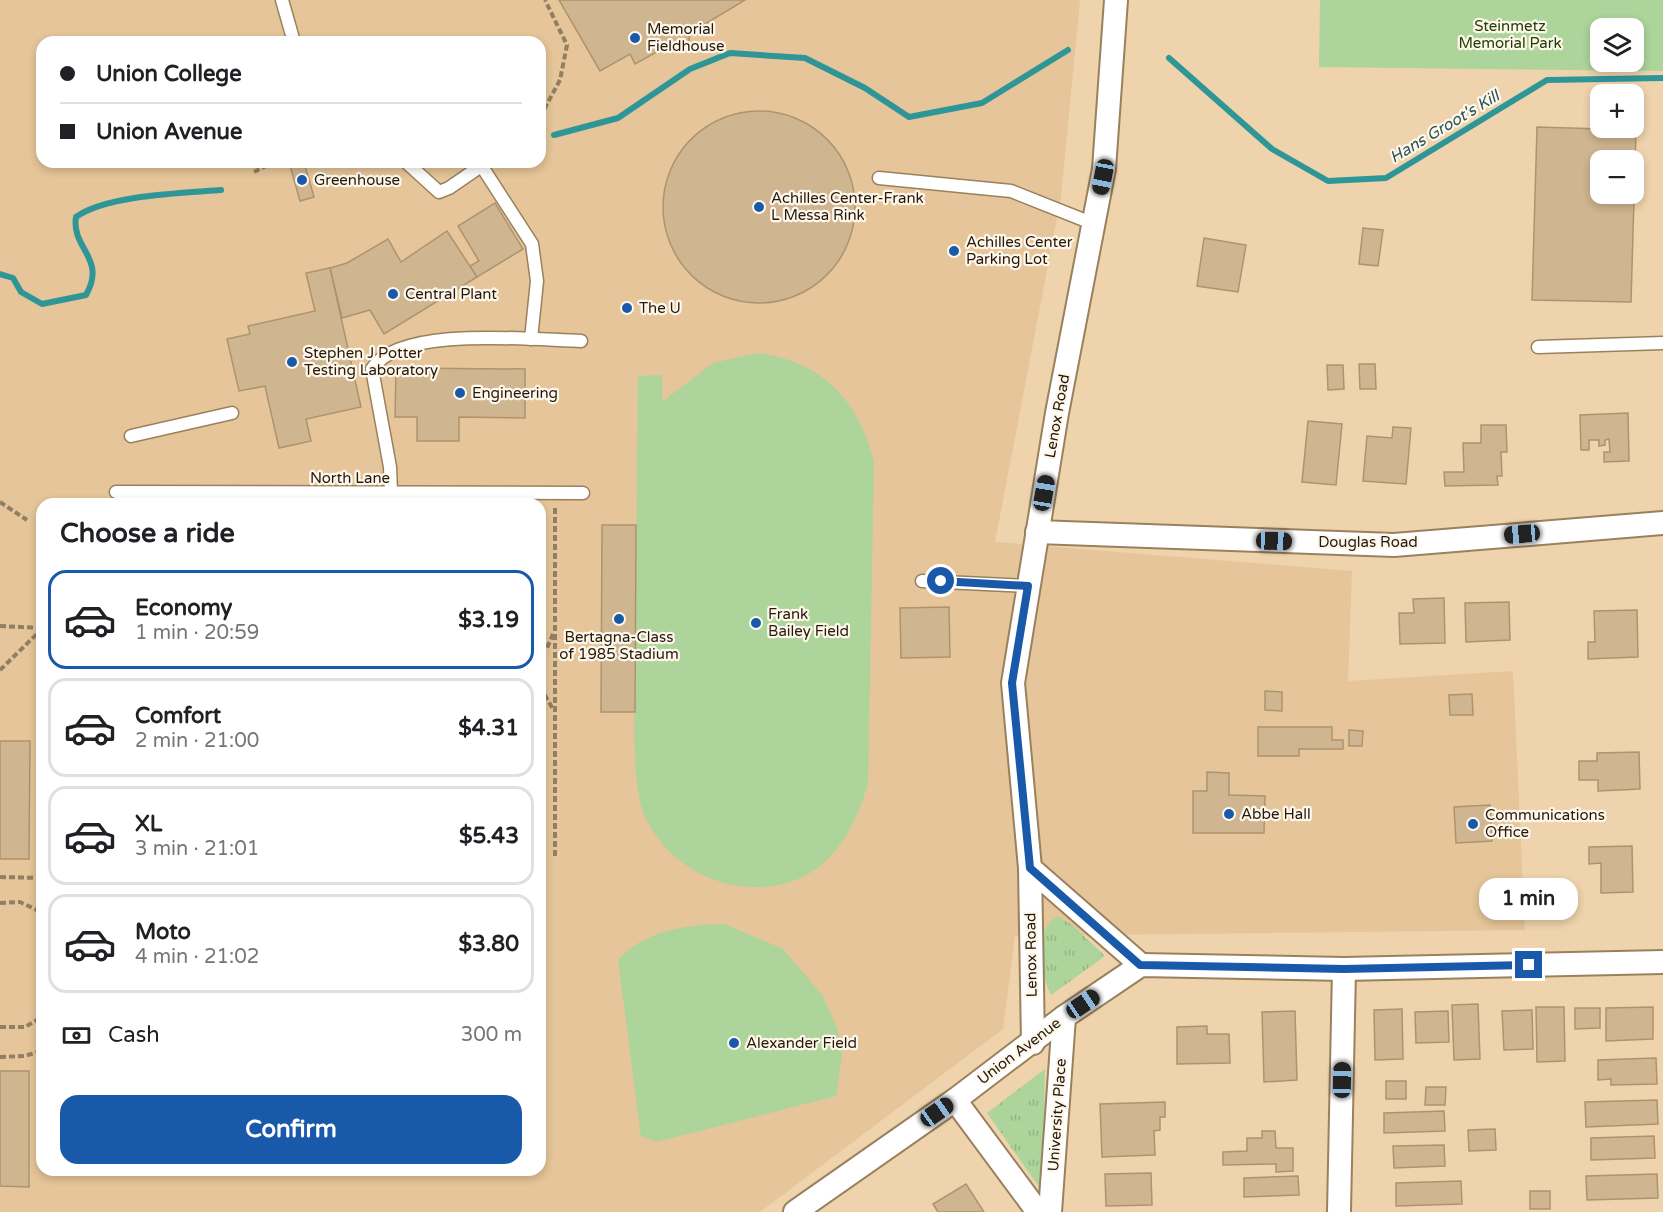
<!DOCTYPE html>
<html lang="en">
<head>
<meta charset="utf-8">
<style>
  body { margin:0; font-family:"Varela Round",sans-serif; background:#f2f2f2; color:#202124; height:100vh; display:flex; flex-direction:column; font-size:22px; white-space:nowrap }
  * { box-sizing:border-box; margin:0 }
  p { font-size:20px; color:#757577 }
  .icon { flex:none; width:33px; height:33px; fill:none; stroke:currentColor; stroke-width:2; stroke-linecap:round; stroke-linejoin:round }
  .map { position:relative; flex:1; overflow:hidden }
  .sheet { position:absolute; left:36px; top:498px; width:510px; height:678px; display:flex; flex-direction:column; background:#fff; border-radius:18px; box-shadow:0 3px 9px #0003 }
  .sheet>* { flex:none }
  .top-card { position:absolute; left:36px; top:36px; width:510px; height:132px; border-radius:18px; box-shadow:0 3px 9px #0003; display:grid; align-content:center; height:132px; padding:0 24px; background:#fff }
  .controls { position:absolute; left:1590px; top:18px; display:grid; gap:12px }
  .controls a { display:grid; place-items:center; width:54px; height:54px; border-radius:12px; background:#fff; box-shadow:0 3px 9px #0003; font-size:30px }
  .end { position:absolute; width:27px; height:27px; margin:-14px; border:8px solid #1959aa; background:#fff; box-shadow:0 0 0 3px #fff }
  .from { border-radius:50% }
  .bubble { position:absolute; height:42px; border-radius:18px; background:#fff; box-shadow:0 3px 9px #0003; font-size:20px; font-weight:700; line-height:42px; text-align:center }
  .car { position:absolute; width:18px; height:36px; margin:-18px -9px; border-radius:8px; box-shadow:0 0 4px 2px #0007; background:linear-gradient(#222 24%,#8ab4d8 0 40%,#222 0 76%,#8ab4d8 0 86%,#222 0) }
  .top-card b { display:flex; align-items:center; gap:21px; height:57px; font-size:22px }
  .top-card b+b { border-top:2px solid #e0e0e0 }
  .top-card i { width:15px; height:15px; background:#202124 }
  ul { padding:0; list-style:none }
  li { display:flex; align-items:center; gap:18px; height:99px; margin:0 12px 9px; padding:0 12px; border:3px solid #e0e0e0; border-radius:18px }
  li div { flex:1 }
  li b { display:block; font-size:22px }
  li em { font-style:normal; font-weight:700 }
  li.selected { border-color:#1959aa }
  li>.icon { width:54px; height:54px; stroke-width:1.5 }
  h2 { padding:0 24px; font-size:27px; line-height:72px }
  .pay { display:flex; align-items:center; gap:15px; height:66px; padding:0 24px; font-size:22px }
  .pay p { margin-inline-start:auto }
  .action { display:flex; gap:12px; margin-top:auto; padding:12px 24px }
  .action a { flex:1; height:69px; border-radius:18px; background:#1959aa; color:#fff; font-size:24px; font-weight:700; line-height:69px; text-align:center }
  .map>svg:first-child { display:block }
</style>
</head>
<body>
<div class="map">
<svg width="1663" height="1212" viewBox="0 0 1663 1212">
  <defs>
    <pattern id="grass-tufts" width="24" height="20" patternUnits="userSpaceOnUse" patternTransform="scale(1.5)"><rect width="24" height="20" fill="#acd49b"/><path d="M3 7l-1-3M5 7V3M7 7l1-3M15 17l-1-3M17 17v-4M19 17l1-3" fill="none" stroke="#94b584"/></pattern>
  </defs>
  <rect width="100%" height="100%" fill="#eed3ad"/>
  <path fill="#e5c599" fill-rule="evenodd" d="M0 0H1080L1061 197 995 542 1352 571 1348 681 1513 671 1525 930 1015 936 1003 1029 760 1212H0ZM42 42H540V162H42ZM42 504H540V1170H42Z"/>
  <g fill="url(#grass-tufts)">
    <path d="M1057 916 1071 924 1105 956 1051 995C1040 974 1034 930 1057 916Z"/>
    <path d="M1045 1069 1042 1191 987 1113Z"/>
  </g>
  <g fill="#acd49b" fill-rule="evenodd">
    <path d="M1320 0H1663V71L1319 67ZM1600 28H1634V62H1600Z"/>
    <path d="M757 353C822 361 859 400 874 462L868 783C855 830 830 875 778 885 724 895 671 868 646 819 630 787 635 708 635 671 636 572 637 474 638 376L662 375V402L713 363Z"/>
    <path d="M724 924 783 949 823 996 838 1031 842 1055 836 1096 656 1142 641 1136 618 960C646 930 685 925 724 924Z"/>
  </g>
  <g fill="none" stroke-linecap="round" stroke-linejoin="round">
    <g stroke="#2f9698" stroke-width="6">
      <path d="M1169 58 1272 149 1328 181 1386 178 1547 80 1663 78"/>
      <path d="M554 135 618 118 690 69 730 53 805 58 865 88 909 117 982 103 1068 50"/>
      <path d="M0 274 13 278 21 292 42 304 86 295C107 258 71 249 76 217 106 195 183 193 221 190"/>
    </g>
  </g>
  <g fill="#cfb590" stroke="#ad946f" stroke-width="1.5" fill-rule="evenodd">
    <path d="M559 0H745L690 33 688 47 673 43 635 64 630 54 600 71Z"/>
    <circle cx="759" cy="207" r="96"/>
    <path d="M1537 127 1636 130 1631 302 1532 300ZM1600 160H1634V194H1600Z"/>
    <path d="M289 162H304L314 197 300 201Z"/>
    <path d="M495 203 523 249 477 277 470 266 479 261 458 226Z"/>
    <path d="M1363 228 1383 230 1378 266 1359 264Z"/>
    <path d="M447 231 477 277 384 334 370 310 342 318 330 268 347 263 388 239 401 262Z"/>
    <path d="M1204 238 1246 245 1238 292 1197 286Z"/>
    <path d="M330 268 361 407 306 419 311 441 279 448 265 386 239 391 227 339 250 334 248 326 315 311 306 273Z"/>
    <path d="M1359 364H1375L1376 389H1360Z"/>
    <path d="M1327 365H1343L1344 389 1328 390Z"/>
    <path d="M396 368 525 369V418L459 417V441H417V417H395Z"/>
    <path d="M1628 413 1629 461 1604 462V452H1610L1609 439 1605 440V445L1599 446V440H1589V450H1581L1580 415Z"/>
    <path d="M1308 421 1342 424 1336 485 1302 482Z"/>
    <path d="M1481 425H1506L1507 452H1501L1502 476H1497L1498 485 1445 486 1444 472H1464L1463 443H1481Z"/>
    <path d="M1393 427 1411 428 1406 484 1363 481 1367 436 1392 438Z"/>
    <path d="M602 525H636L635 712H601Z"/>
    <path d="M1444 598 1445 643 1400 644 1399 613H1414L1413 599Z"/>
    <path d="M1509 602 1510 640 1466 642 1465 603Z"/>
    <path d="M949 607 950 657 901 658 900 608Z"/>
    <path d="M1637 610 1638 657 1588 659V642H1595L1594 611Z"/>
    <path d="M1265 691 1282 692V711L1265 710Z"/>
    <path d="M1472 694 1473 715H1450L1449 695Z"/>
    <path d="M1258 727H1332V740H1343V749H1299V756H1258Z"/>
    <path d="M1349 730 1363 731 1362 746H1349Z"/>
    <path d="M0 741H30L29 859H0Z"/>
    <path d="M1639 752 1640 789 1598 791V780H1579V761H1597V753Z"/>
    <path d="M1207 772 1229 773V795L1265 796 1264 833H1193V791H1207Z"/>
    <path d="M1490 805 1492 841 1456 843 1454 807Z"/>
    <path d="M1632 846 1633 892 1601 893V863L1589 864V847Z"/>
    <path d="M1478 1004 1480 1059 1454 1060 1452 1005Z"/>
    <path d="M1536 1007H1564L1565 1061 1537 1062Z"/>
    <path d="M1653 1007V1039L1606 1041V1008Z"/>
    <path d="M1575 1008H1600V1028L1575 1029Z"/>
    <path d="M1402 1009 1403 1059 1375 1060 1374 1010Z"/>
    <path d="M1532 1010 1533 1049 1504 1050 1502 1011Z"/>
    <path d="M1295 1011 1297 1080 1264 1082 1262 1012Z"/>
    <path d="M1448 1011 1449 1042 1416 1043 1415 1012Z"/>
    <path d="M1207 1026V1034H1229L1230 1063 1177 1064V1027Z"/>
    <path d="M1656 1058 1657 1084 1611 1085V1079L1598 1080V1060Z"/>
    <path d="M0 1071H29V1187L0 1186Z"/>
    <rect x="1386" y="1081" width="20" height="18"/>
    <path d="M1426 1087H1446L1445 1105H1425Z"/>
    <path d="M1657 1100 1658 1124 1586 1127 1585 1102Z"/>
    <path d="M1165 1102V1117H1160V1130L1154 1131 1155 1155 1102 1157 1100 1104Z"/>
    <path d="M1444 1111 1445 1131 1384 1133V1113Z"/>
    <path d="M1495 1129 1496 1150 1469 1151 1468 1130Z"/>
    <path d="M1262 1131H1275L1276 1148H1293V1171L1276 1172V1164L1223 1165V1152L1247 1151V1138H1262Z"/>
    <path d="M1654 1136 1655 1158 1591 1160V1138Z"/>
    <path d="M1444 1145 1445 1166 1394 1168 1393 1146Z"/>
    <path d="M1151 1173 1152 1205 1106 1206 1105 1174Z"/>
    <path d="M1657 1174 1658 1198 1587 1200 1586 1176Z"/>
    <path d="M1298 1176 1299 1195 1244 1197V1178Z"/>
    <path d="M1461 1181 1462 1204 1396 1206V1183Z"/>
    <path d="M966 1184 984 1212H938L933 1204Z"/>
    <rect x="1530" y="1191" width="20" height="18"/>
  </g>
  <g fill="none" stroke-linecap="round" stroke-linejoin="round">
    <g stroke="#9a815d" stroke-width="15">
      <g id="service">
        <path d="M282 0 294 42"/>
        <path d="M406 162 439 192 449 188 481 166"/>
        <path d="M479 162 532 244 537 281 531 339"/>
        <path d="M879 178 1011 191 1094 224"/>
        <path d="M1538 347 1663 343"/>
        <path d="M131 436 232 413"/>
        <path d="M116 492 583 493"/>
        <path d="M391 493 390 467 372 369C399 325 533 340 581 341"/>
        <path d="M922 581 1028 586"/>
      </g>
    </g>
    <g stroke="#9a815d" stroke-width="26">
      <g id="minor">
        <path d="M1037 532 1394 545 1663 523"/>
        <path d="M1030 868 1141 965"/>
        <path d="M1033 1043 1030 868 1013 683 1057 413 1104 169 1116 0"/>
        <path d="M955 1100 1038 1212"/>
        <path d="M795 1212 955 1100 1064 1017 1141 965 1344 969 1663 962"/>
        <path d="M1050 1212 1064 1017"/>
        <path d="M1339 1212 1344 969"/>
      </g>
    </g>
    <g stroke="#917e63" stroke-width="4" stroke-dasharray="6 3" stroke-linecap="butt">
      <path d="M540 117 560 80 567 45 545 0"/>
      <path d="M254 172 274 162"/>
      <path d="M0 502 27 520"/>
      <path d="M0 626 42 628"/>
      <path d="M540 653 547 648 554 632"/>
      <path d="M0 670 42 629"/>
      <path d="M540 687 553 709"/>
      <path d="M555 856V506"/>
      <path d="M0 877 42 878"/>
      <path d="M0 903 20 902 39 911 42 920"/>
      <path d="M0 1027H25L42 1017"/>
      <path d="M0 1057 24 1056 42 1051"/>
    </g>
    <use href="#service" stroke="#fff" stroke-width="12"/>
    <use href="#minor" stroke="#fff" stroke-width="22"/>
  </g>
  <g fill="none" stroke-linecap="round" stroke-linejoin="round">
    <path stroke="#1959aa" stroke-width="8" d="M941 581 1028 586 1012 683 1030 868 1140 965 1344 969 1529 965"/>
  </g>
  <g fill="#1959aa" stroke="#fff7eb" stroke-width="2">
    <circle cx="635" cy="38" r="6"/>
    <circle cx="302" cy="180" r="6"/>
    <circle cx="759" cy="207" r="6"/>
    <circle cx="954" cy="251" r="6"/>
    <circle cx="393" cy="294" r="6"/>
    <circle cx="627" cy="308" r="6"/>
    <circle cx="292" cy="362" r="6"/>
    <circle cx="460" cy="393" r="6"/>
    <circle cx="619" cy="619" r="6"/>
    <circle cx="756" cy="623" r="6"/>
    <circle cx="1229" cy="814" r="6"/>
    <circle cx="1473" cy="824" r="6"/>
    <circle cx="734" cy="1043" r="6"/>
  </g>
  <g text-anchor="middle" stroke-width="4.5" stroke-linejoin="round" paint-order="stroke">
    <g font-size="15" fill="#1c4103" stroke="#fff7eb">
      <text x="1510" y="31">Steinmetz<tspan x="1510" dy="17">Memorial Park</tspan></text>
    </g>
    <g font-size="15" fill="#241a0c" stroke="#fff7eb" text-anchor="start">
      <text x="647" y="34">Memorial<tspan x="647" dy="17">Fieldhouse</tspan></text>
      <text x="314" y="185">Greenhouse</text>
      <text x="771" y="203">Achilles Center-Frank<tspan x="771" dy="17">L Messa Rink</tspan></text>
      <text x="966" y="247">Achilles Center<tspan x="966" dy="17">Parking Lot</tspan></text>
      <text x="405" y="299">Central Plant</text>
      <text x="639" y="313">The U</text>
      <text x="304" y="358">Stephen J Potter<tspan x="304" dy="17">Testing Laboratory</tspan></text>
      <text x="472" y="398">Engineering</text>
      <text x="768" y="619">Frank<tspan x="768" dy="17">Bailey Field</tspan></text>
      <text x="619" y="642" text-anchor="middle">Bertagna-Class<tspan x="619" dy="17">of 1985 Stadium</tspan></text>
      <text x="1241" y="819">Abbe Hall</text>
      <text x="1485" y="820">Communications<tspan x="1485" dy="17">Office</tspan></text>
      <text x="746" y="1048">Alexander Field</text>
    </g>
    <g font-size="15" fill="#241a0c" stroke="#fff7eb">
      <text transform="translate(1057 416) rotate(-80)" y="5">Lenox Road</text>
      <text x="350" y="483">North Lane</text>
      <text x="1368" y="547">Douglas Road</text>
      <text transform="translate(1031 955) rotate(-91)" y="5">Lenox Road</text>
      <text transform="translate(1019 1051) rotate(-37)" y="5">Union Avenue</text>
      <text transform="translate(1057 1115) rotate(-86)" y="5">University Place</text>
    </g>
    <g font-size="16" font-style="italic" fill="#285454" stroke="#fff7eb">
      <text transform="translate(1444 126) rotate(-31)" y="6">Hans Groot's Kill</text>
    </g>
  </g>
</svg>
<div class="controls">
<a><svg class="icon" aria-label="layers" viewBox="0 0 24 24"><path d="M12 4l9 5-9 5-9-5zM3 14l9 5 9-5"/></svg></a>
<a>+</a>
<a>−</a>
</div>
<i class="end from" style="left:941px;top:581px"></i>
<i class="end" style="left:1529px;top:965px"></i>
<div class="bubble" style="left:1479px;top:878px;width:99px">1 min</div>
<i class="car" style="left:1103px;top:177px;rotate:191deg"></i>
<i class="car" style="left:1044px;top:493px;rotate:10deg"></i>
<i class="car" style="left:1522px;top:534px;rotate:265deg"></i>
<i class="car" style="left:1274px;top:541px;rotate:92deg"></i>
<i class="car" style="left:1083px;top:1004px;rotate:56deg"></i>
<i class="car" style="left:1342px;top:1080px;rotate:1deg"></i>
<i class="car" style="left:937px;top:1112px;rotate:55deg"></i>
<div class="top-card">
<b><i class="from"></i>Union College</b>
<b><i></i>Union Avenue</b>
</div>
<section class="sheet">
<h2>Choose a ride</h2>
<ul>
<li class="selected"><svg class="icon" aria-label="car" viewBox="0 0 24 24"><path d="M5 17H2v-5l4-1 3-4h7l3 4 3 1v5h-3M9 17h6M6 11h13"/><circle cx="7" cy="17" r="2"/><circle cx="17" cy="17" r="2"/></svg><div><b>Economy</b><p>1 min · 20:59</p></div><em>$3.19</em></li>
<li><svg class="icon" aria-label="car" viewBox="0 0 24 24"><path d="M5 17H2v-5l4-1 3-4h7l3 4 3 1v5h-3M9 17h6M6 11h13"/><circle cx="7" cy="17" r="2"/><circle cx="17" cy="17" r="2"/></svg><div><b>Comfort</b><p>2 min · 21:00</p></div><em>$4.31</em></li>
<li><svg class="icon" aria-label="car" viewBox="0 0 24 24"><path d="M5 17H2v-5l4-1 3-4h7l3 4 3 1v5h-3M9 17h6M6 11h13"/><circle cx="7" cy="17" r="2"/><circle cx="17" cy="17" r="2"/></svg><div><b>XL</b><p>3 min · 21:01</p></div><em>$5.43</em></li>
<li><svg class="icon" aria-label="car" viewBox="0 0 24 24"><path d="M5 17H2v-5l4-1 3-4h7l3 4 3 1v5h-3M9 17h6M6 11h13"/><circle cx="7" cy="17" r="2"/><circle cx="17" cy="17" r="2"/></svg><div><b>Moto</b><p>4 min · 21:02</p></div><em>$3.80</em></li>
</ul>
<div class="pay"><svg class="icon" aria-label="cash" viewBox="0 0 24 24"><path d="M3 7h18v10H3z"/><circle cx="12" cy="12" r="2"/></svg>Cash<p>300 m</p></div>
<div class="action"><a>Confirm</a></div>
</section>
</div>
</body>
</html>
